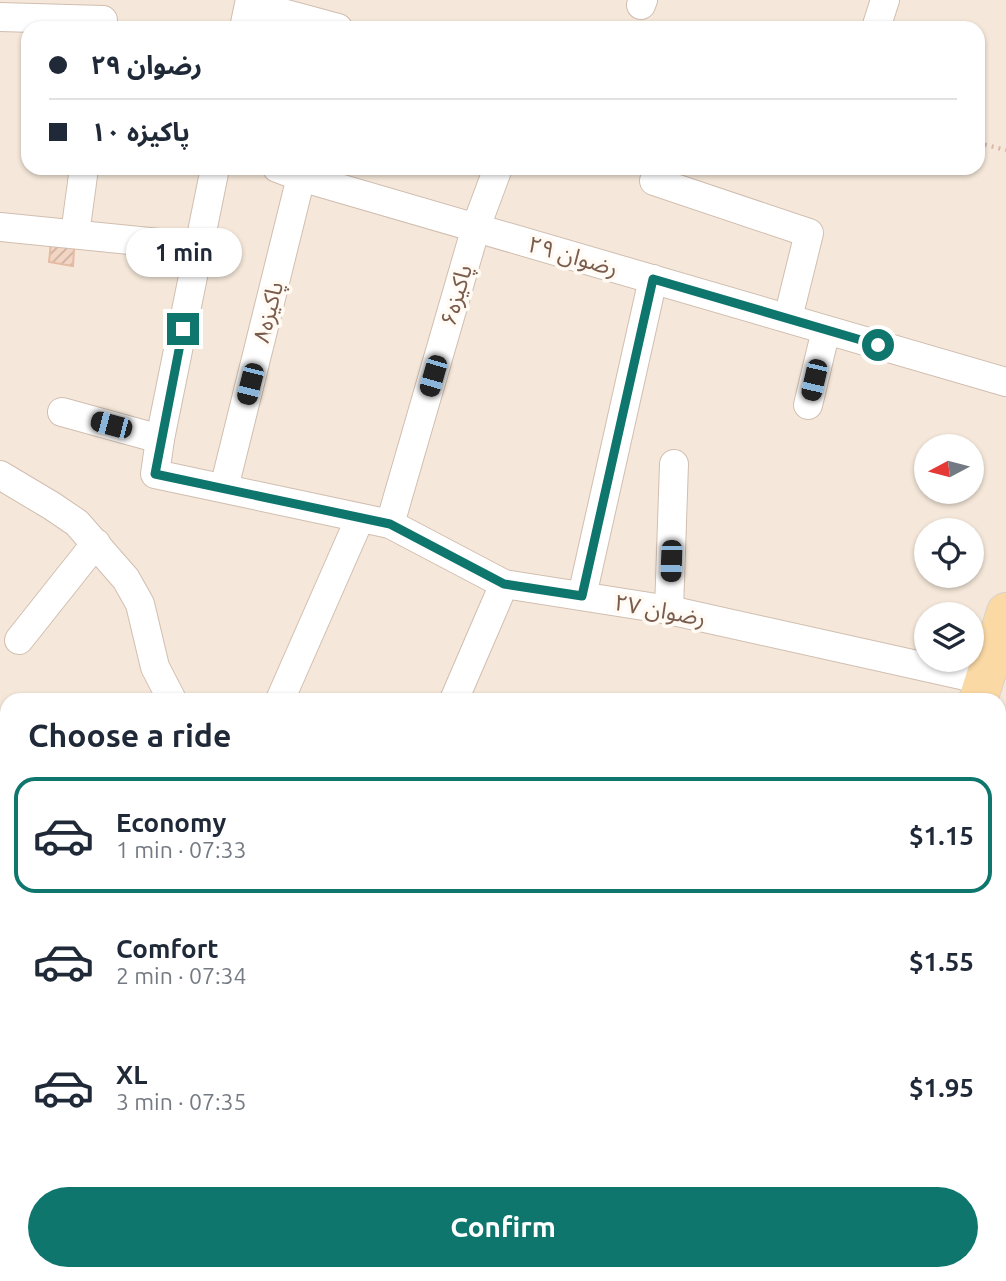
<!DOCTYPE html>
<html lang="en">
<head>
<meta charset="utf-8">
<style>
  body { margin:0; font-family:Ubuntu,"Noto Sans Arabic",sans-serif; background:#f2f2f3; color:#1f2937; height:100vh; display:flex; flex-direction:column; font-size:26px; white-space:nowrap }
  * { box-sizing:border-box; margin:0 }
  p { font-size:23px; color:#747a83 }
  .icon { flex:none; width:38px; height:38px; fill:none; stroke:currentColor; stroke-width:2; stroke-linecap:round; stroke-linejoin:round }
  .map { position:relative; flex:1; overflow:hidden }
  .side { position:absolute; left:0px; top:693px; width:1006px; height:588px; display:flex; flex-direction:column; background:#fff; border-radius:21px 21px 0 0; box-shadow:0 2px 5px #0004 }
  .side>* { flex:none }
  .hud { position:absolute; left:21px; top:21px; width:964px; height:154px; border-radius:21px; box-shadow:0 2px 5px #0004; display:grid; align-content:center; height:154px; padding:0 28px; background:#fff }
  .needle { width:46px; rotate:263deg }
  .fabs { position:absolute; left:914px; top:434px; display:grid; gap:14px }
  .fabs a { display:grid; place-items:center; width:70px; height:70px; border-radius:50%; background:#fff; box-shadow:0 2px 5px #0004; font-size:35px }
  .end { position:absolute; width:32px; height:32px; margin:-16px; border:9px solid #0f766e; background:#fff; box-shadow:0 0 0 4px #fff }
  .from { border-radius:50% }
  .bubble { position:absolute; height:49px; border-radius:24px; background:#fff; box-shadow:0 2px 5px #0004; font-size:23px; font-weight:700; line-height:49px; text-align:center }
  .car { position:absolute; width:21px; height:42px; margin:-21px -10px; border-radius:9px; box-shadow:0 0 5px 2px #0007; background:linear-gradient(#222 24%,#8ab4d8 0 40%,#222 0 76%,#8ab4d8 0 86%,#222 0) }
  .hud b { display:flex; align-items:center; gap:24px; height:66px; font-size:26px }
  .hud b+b { border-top:2px solid #e0e1e3 }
  .hud i { width:18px; height:18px; background:#1f2937 }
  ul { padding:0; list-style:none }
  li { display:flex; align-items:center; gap:21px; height:116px; margin:0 14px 10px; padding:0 14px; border:4px solid transparent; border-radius:21px }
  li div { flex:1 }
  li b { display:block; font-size:26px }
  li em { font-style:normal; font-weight:700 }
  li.on { border-color:#0f766e }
  li>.icon { width:63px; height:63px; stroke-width:1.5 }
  h2 { padding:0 28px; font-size:32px; line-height:84px }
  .button { display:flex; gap:14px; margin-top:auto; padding:14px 28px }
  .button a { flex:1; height:80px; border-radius:42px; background:#0f766e; color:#fff; font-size:28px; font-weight:700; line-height:80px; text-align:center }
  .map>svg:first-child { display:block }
</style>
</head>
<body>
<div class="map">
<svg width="1006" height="1281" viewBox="0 0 1006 1281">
  <defs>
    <pattern id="building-hatch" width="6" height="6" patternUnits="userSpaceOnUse" patternTransform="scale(1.75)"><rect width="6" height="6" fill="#f3d5c3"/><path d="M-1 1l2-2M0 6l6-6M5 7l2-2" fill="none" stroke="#cab0a1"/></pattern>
  </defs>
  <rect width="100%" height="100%" fill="#fdf6ec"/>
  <path fill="#f5e8da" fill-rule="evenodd" d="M0 0H1006V1281H0ZM28 28H978V168H28ZM926 446H971V492H926ZM926 530H971V576H926ZM926 614H971V660H926ZM7 700H999V1274H7Z"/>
  <path fill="url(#building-hatch)" stroke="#e6bba3" stroke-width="2" d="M52 232 75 234 73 266 49 262Z"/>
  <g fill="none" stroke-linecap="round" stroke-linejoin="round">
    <g stroke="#d1beb0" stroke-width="30">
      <g id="street">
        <path d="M641 5 643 0"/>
        <path d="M0 17 103 20"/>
        <path d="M244 28 249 4 338 28"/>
        <path d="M876 28 885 0"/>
        <path d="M215 168 160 439 155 474 390 524 504 584 669 610 984 680"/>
        <path d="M277 168 301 177 1006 382"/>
        <path d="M658 168 654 181 809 233 788 318"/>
        <path d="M0 227 199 247"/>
        <path d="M75 234 84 168"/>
        <path d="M808 405 826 330"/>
        <path d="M62 412 160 439"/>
        <path d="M0 475 52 506 77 523 126 579 140 604 155 667 172 700"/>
        <path d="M224 488 301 177"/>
        <path d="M390 524 476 227 498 168"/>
        <path d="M582 596 653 279"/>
        <path d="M669 610 674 464"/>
        <path d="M19 640 96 543"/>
        <path d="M280 700 360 518"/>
        <path d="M454 700 504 584"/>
        <path d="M0 758 7 763"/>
        <path d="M999 829H1006"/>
        <path d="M0 1040 7 1043"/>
        <path d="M0 1218H7"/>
        <path d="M62 1281V1274"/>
        <path d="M242 1281V1274"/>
        <path d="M326 1281 327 1274"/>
      </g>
    </g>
    <g stroke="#dad1cd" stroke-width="40">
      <g id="primary">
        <path d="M978 700 1006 612"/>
        <path d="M999 763 1006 741"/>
        <path d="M811 1281 813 1274"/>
        <path d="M853 1281 855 1274"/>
      </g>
    </g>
    <path stroke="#d9b8a5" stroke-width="4.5" stroke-dasharray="2 5" stroke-linecap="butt" d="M978 143 1006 150"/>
    <use href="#street" stroke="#fff" stroke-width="28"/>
    <use href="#primary" stroke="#fbd9a5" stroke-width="38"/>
  </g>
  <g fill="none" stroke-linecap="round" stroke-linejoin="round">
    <path stroke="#0f766e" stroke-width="9" d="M183 329 155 474 390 524 504 584 582 596 653 279 878 345"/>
  </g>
  <g text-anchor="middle" stroke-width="7" stroke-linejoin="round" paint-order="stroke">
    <g font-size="23" fill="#7a5c4d" stroke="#fffaf3">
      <text transform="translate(573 256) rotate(16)" y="8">رضوان ۲۹</text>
      <text transform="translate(456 295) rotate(-74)" y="8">پاکیزه۶</text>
      <text transform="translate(268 312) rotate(-76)" y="8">پاکیزه۸</text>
      <text transform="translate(660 610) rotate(10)" y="8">رضوان ۲۷</text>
    </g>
  </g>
</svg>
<div class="fabs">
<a><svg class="needle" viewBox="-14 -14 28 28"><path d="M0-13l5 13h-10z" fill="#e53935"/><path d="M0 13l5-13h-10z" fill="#747a83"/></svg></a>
<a><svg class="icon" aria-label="locate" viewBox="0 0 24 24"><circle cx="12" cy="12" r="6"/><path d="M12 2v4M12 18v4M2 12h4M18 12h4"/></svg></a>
<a><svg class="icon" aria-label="layers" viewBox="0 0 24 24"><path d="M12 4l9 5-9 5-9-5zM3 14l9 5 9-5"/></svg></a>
</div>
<i class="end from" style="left:878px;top:345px"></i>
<i class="end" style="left:183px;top:329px"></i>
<div class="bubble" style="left:126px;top:228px;width:116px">1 min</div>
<i class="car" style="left:433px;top:376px;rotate:196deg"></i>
<i class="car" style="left:814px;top:380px;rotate:193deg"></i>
<i class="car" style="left:250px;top:384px;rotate:194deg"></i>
<i class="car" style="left:111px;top:425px;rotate:285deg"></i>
<i class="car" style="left:671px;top:561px;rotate:182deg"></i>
<div class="hud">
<b><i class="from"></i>رضوان ۲۹</b>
<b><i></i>پاکیزه ۱۰</b>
</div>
<section class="side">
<h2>Choose a ride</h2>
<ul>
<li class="on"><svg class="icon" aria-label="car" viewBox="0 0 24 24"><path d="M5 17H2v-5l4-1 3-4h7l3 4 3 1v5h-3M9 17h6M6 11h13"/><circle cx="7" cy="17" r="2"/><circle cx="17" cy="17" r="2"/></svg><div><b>Economy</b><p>1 min · 07:33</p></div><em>$1.15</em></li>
<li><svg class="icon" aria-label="car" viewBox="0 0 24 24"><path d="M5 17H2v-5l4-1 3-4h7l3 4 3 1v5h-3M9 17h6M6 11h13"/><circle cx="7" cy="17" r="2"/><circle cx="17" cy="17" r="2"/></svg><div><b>Comfort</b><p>2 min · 07:34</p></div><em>$1.55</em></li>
<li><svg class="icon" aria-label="car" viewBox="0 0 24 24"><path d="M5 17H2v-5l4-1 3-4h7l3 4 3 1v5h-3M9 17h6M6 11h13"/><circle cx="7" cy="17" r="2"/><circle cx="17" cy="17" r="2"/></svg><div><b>XL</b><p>3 min · 07:35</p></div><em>$1.95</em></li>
</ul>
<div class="button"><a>Confirm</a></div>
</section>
</div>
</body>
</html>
